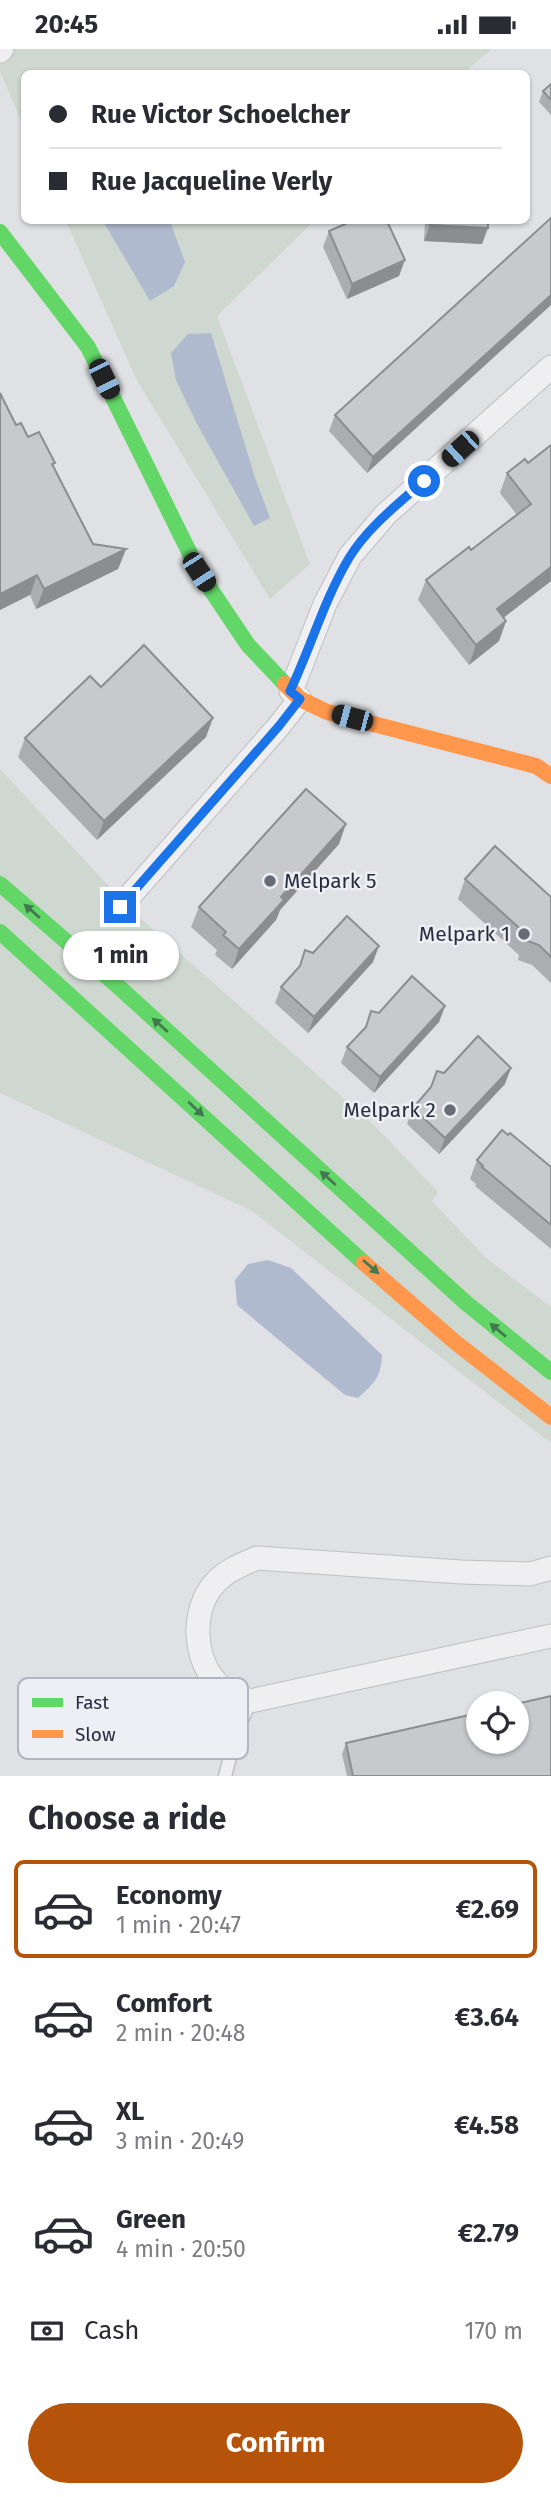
<!DOCTYPE html>
<html lang="en">
<head>
<meta charset="utf-8">
<style>
  body { margin:0; font-family:"Fira Sans",sans-serif; background:#f2f2f3; color:#2b2b33; height:100vh; display:flex; flex-direction:column; font-size:26px; white-space:nowrap }
  * { box-sizing:border-box; margin:0 }
  p { font-size:23px; color:#7c7c81 }
  .icon { flex:none; width:38px; height:38px; fill:none; stroke:currentColor; stroke-width:2; stroke-linecap:round; stroke-linejoin:round }
  .map { position:relative; height:1727px; overflow:hidden }
  .sheet { display:flex; flex-direction:column; background:#fff; flex:1 }
  .sheet>* { flex:none }
  .top-card { position:absolute; left:21px; top:21px; width:509px; height:154px; border-radius:10px; box-shadow:0 2px 5px #0004; display:grid; align-content:center; height:154px; padding:0 28px; background:#fff }
  .tools { position:absolute; left:466px; top:1642px; display:grid; gap:14px }
  .tools a { display:grid; place-items:center; width:63px; height:63px; border-radius:50%; background:#fff; box-shadow:0 2px 5px #0004; font-size:35px }
  .end { position:absolute; width:32px; height:32px; margin:-16px; border:9px solid #1a73e8; background:#fff; box-shadow:0 0 0 4px #fff }
  .from { border-radius:50% }
  .bubble { position:absolute; height:49px; border-radius:24px; background:#fff; box-shadow:0 2px 5px #0004; font-size:23px; font-weight:700; line-height:49px; text-align:center }
  .car { position:absolute; width:21px; height:42px; margin:-21px -10px; border-radius:9px; box-shadow:0 0 5px 2px #0007; background:linear-gradient(#222 24%,#8ab4d8 0 40%,#222 0 76%,#8ab4d8 0 86%,#222 0) }
  .top-card b { display:flex; align-items:center; gap:24px; height:66px; font-size:26px }
  .top-card b+b { border-top:2px solid #e1e1e2 }
  .top-card i { width:18px; height:18px; background:#2b2b33 }
  ul { padding:0; list-style:none }
  li { display:flex; align-items:center; gap:21px; height:98px; margin:0 14px 10px; padding:0 14px; border:4px solid transparent; border-radius:10px }
  li div { flex:1 }
  li b { display:block; font-size:26px }
  li em { font-style:normal; font-weight:700 }
  li.on { border-color:#b45309 }
  li>.icon { width:63px; height:63px; stroke-width:1.5 }
  h2 { padding:0 28px; font-size:32px; line-height:84px }
  .pay { display:flex; align-items:center; gap:18px; height:77px; padding:0 28px; font-size:26px }
  .pay p { margin-inline-start:auto }
  .primary-button { display:flex; gap:14px; margin-top:auto; padding:14px 28px }
  .primary-button a { flex:1; height:80px; border-radius:42px; background:#b45309; color:#fff; font-size:28px; font-weight:700; line-height:80px; text-align:center }
  .status { display:flex; justify-content:space-between; align-items:center; height:49px; padding:0 35px; background:#fff; direction:ltr }
  .status svg { height:19px; fill:currentColor }
  .map>svg:first-child { display:block }
</style>
</head>
<body>
<div class="status"><b>20:45</b><svg viewBox="0 0 49 12"><path d="M0 12V9h3v3zM5 12V6h3v6zM10 12V3h3v9zM15 12V0h3v12zM26 1h20v11H26zM47 4h2v5h-2z"/></svg></div>
<div class="map">
<svg width="551" height="1727" viewBox="0 0 551 1727">
  <rect width="100%" height="100%" fill="#e0e1e4"/>
  <g fill="#cfd8d0">
    <path d="M14 0H492L464 24H24V78L0 23V14Z"/>
    <path d="M66 172H314L217 267 310 515 270 550 136 330Z"/>
    <path d="M0 720 130 860 375 1077 438 1143 432 1152 485 1208 551 1258V1394L252 1162 0 1044Z"/>
  </g>
  <g fill="#b0bace">
    <path d="M103 172H170L185 213 174 237 150 252Z"/>
    <path d="M211 284 255 429 270 469 254 477 196 373 176 331 171 304 188 285Z"/>
    <path d="M268 1211 291 1219 382 1306C381 1329 374 1334 358 1349L345 1346 237 1256 235 1231 248 1215Z"/>
  </g>
  <g fill="none" stroke-linecap="round" stroke-linejoin="round">
    <g stroke="#bebfc2" stroke-width="15">
      <path id="lane" d="M225 1727 236 1686 250 1652"/>
    </g>
    <g stroke="#bebfc2" stroke-width="25">
      <g id="street">
        <path d="M0 2 2 0"/>
        <path d="M291 642 325 555 350 507 386 465 551 318"/>
        <path d="M120 858 279 677 300 650"/>
        <path d="M551 1519 530 1525 461 1523 257 1509C241 1516 227 1521 215 1534 190 1562 193 1613 221 1638 228 1644 241 1648 250 1652L551 1587"/>
      </g>
    </g>
    <use href="#lane" stroke="#efeff1" stroke-width="12"/>
    <use href="#street" stroke="#efeff1" stroke-width="23"/>
    <g stroke="#63d668" stroke-width="16">
      <path d="M0 183 88 298 199 523 248 596 285 635"/>
      <path d="M0 835 120 939 465 1253 551 1323"/>
      <path d="M0 883 364 1214"/>
    </g>
    <g stroke="#ff974d" stroke-width="16">
      <path d="M285 635 300 650 327 663 536 717 551 727"/>
      <path d="M364 1214 455 1293 551 1368"/>
    </g>
  </g>
  <g fill="#acadb0">
    <path d="M551 35V66L539 53 543 42Z"/>
    <path d="M551 169 367 424 329 382 335 366Z"/>
    <path d="M425 172H488L482 195 424 192Z"/>
    <path d="M329 182 399 227 347 250 323 198Z"/>
    <path d="M16 376 55 414 53 417 93 495 126 500 118 520 36 560 30 546Z"/>
    <path d="M551 396V532L504 568 506 572 499 592 469 616 418 551 426 531 471 501 517 466 500 444 507 424 528 414Z"/>
    <path d="M101 638 206 688 97 791 18 708 25 689Z"/>
    <path d="M339 795 280 861 276 871 232 920 215 906 217 901 191 878 199 858Z"/>
    <path d="M465 830 551 848V934L532 916 518 911 519 906 458 850Z"/>
    <path d="M305 901 313 904 373 913 308 984 275 954 281 938 299 918Z"/>
    <path d="M445 957 439 973 374 1044 341 1014 347 998 379 964Z"/>
    <path d="M444 1024 505 1035 439 1105 407 1075 413 1059Z"/>
    <path d="M477 1111 551 1118V1200L475 1137 476 1135 470 1130Z"/>
    <path d="M346 1694 551 1727H347L342 1705Z"/>
  </g>
  <g fill="#8c8d90">
    <path d="M430 176 488 179 482 195 424 192Z"/>
    <path d="M405 211 399 227 347 250 352 235Z"/>
    <path d="M551 246V256L367 424 373 408Z"/>
    <path d="M126 500 118 520 36 560 44 540Z"/>
    <path d="M551 518V532L489 580 497 560Z"/>
    <path d="M37 526 30 546 0 561V545Z"/>
    <path d="M506 572 499 592 469 616 476 596Z"/>
    <path d="M213 669 206 688 97 791 104 772Z"/>
    <path d="M346 775 339 795 280 861 276 871 232 920 239 900 281 848Z"/>
    <path d="M379 897 373 913 308 984 314 968Z"/>
    <path d="M445 957 439 973 374 1044 380 1028Z"/>
    <path d="M511 1019 505 1035 439 1105 445 1089Z"/>
  </g>
  <g fill="#c8c9cd" stroke="#8c8d90" stroke-width="2">
    <path d="M551 35V51L543 42Z"/>
    <path d="M551 169V246L373 408 335 366Z"/>
    <path d="M352 172H387L405 211 352 235 329 182Z"/>
    <path d="M430 172H488V179L430 176Z"/>
    <path d="M0 344 16 376 21 374 28 388 39 383 55 414 52 415 93 495 126 500 44 540 37 526 0 545Z"/>
    <path d="M551 396V518L497 560 506 572 476 596 426 531 469 498 471 501 531 455 507 424 525 410 528 414Z"/>
    <path d="M144 596 213 669 104 772 25 689 90 627 101 638Z"/>
    <path d="M306 740 346 775 281 848 284 851 239 900 223 886 226 883 199 858Z"/>
    <path d="M495 797 551 848V908L539 896 525 891 527 886 465 830Z"/>
    <path d="M347 867 379 897 314 968 281 938 300 917 305 901 313 904Z"/>
    <path d="M412 927 445 957 380 1028 347 998 366 978 371 962 379 964Z"/>
    <path d="M478 987 511 1019 445 1089 413 1059 431 1038 437 1022 444 1024Z"/>
    <path d="M502 1081 508 1086 510 1084 551 1118V1176L482 1118 483 1117 477 1111Z"/>
    <path d="M551 1647V1727H353L346 1694 478 1664V1692H516V1655Z"/>
  </g>
  <defs><path id="oneway-solid" d="M-6-.8H1V-3.2L6.5 0L1 3.2V.8H-6Z" transform="scale(1.75)"/></defs>
  <g fill="#437950">
    <use href="#oneway-solid" transform="translate(32 862) rotate(-139)"/>
    <use href="#oneway-solid" transform="translate(160 976) rotate(-138)"/>
    <use href="#oneway-solid" transform="translate(196 1060) rotate(43)"/>
    <use href="#oneway-solid" transform="translate(328 1129) rotate(-138)"/>
    <use href="#oneway-solid" transform="translate(371 1218) rotate(41)"/>
    <use href="#oneway-solid" transform="translate(498 1281) rotate(-140)"/>
  </g>
  <g fill="none" stroke-linecap="round" stroke-linejoin="round">
    <path stroke="#1a73e8" stroke-width="9" d="M120 858 279 677 300 650 290 642C311 598 324 551 349 509 367 479 398 455 424 432"/>
  </g>
  <g fill="#686c77" stroke="#edeff4" stroke-width="2.5">
    <circle cx="270" cy="832" r="7"/>
    <circle cx="524" cy="885" r="7"/>
    <circle cx="450" cy="1061" r="7"/>
  </g>
  <g text-anchor="middle" stroke-width="5" stroke-linejoin="round" paint-order="stroke">
    <g font-size="21" fill="#282d3c" stroke="#edeff4" text-anchor="end">
      <text x="284" y="839" text-anchor="start">Melpark 5</text>
      <text x="510" y="892">Melpark 1</text>
      <text x="436" y="1068">Melpark 2</text>
    </g>
  </g>
  <rect x="18" y="1629" width="230" height="81" rx="10" fill="#edeff4" stroke="#b2b5bd" stroke-width="2"/>
  <rect x="32" y="1649" width="31" height="9" fill="#63d668"/>
  <rect x="32" y="1681" width="31" height="8" fill="#ff974d"/>
  <g font-size="19" fill="#282d3c">
    <text x="75" y="1660">Fast</text>
    <text x="75" y="1692">Slow</text>
  </g>
</svg>
<div class="tools">
<a><svg class="icon" aria-label="locate" viewBox="0 0 24 24"><circle cx="12" cy="12" r="6"/><path d="M12 2v4M12 18v4M2 12h4M18 12h4"/></svg></a>
</div>
<i class="end from" style="left:424px;top:432px"></i>
<i class="end" style="left:120px;top:858px"></i>
<div class="bubble" style="left:63px;top:882px;width:116px">1 min</div>
<i class="car" style="left:104px;top:330px;rotate:154deg"></i>
<i class="car" style="left:460px;top:400px;rotate:228deg"></i>
<i class="car" style="left:199px;top:523px;rotate:147deg"></i>
<i class="car" style="left:352px;top:669px;rotate:285deg"></i>
<div class="top-card">
<b><i class="from"></i>Rue Victor Schoelcher</b>
<b><i></i>Rue Jacqueline Verly</b>
</div>
</div>
<section class="sheet">
<h2>Choose a ride</h2>
<ul>
<li class="on"><svg class="icon" aria-label="car" viewBox="0 0 24 24"><path d="M5 17H2v-5l4-1 3-4h7l3 4 3 1v5h-3M9 17h6M6 11h13"/><circle cx="7" cy="17" r="2"/><circle cx="17" cy="17" r="2"/></svg><div><b>Economy</b><p>1 min · 20:47</p></div><em>€2.69</em></li>
<li><svg class="icon" aria-label="car" viewBox="0 0 24 24"><path d="M5 17H2v-5l4-1 3-4h7l3 4 3 1v5h-3M9 17h6M6 11h13"/><circle cx="7" cy="17" r="2"/><circle cx="17" cy="17" r="2"/></svg><div><b>Comfort</b><p>2 min · 20:48</p></div><em>€3.64</em></li>
<li><svg class="icon" aria-label="car" viewBox="0 0 24 24"><path d="M5 17H2v-5l4-1 3-4h7l3 4 3 1v5h-3M9 17h6M6 11h13"/><circle cx="7" cy="17" r="2"/><circle cx="17" cy="17" r="2"/></svg><div><b>XL</b><p>3 min · 20:49</p></div><em>€4.58</em></li>
<li><svg class="icon" aria-label="car" viewBox="0 0 24 24"><path d="M5 17H2v-5l4-1 3-4h7l3 4 3 1v5h-3M9 17h6M6 11h13"/><circle cx="7" cy="17" r="2"/><circle cx="17" cy="17" r="2"/></svg><div><b>Green</b><p>4 min · 20:50</p></div><em>€2.79</em></li>
</ul>
<div class="pay"><svg class="icon" aria-label="cash" viewBox="0 0 24 24"><path d="M3 7h18v10H3z"/><circle cx="12" cy="12" r="2"/></svg>Cash<p>170 m</p></div>
<div class="primary-button"><a>Confirm</a></div>
</section>
</body>
</html>
